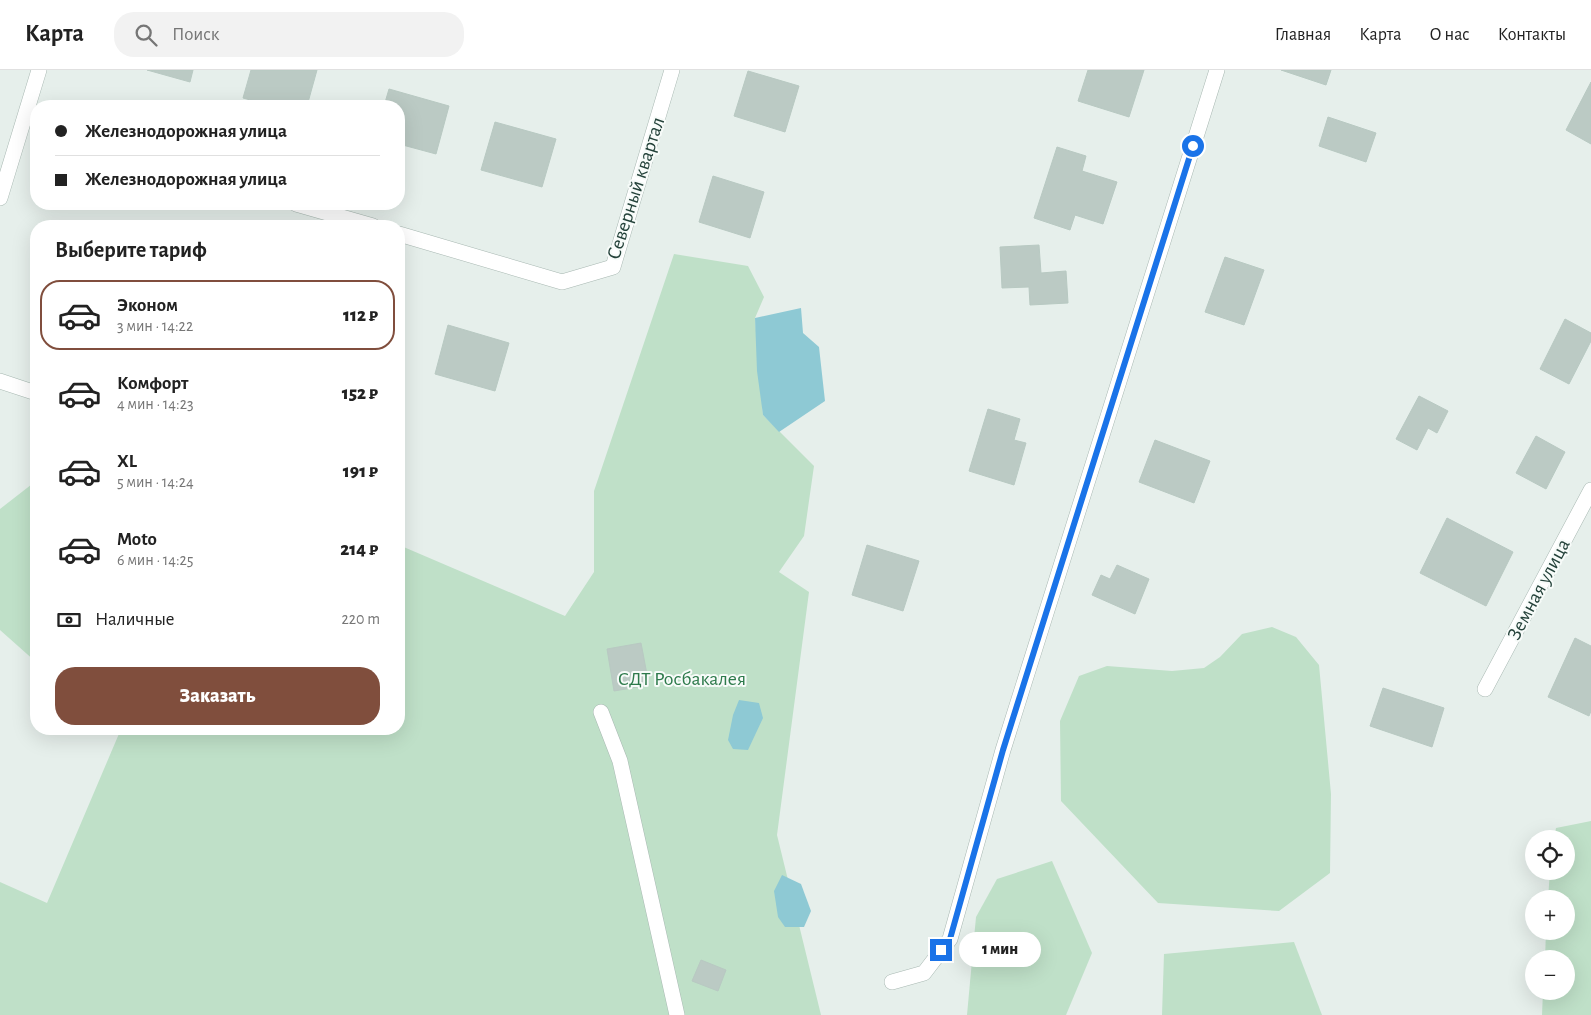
<!DOCTYPE html>
<html lang="ru">
<head>
<meta charset="utf-8">
<style>
  body { margin:0; font-family:"Alegreya Sans",sans-serif; background:#f2f2f2; color:#222; height:100vh; display:flex; flex-direction:column; font-size:19px; white-space:nowrap }
  * { box-sizing:border-box; margin:0 }
  p { font-size:16px; color:#767676 }
  .icon { flex:none; width:28px; height:28px; fill:none; stroke:currentColor; stroke-width:2; stroke-linecap:round; stroke-linejoin:round }
  .map { position:relative; flex:1; overflow:hidden }
  .details { position:absolute; left:30px; top:150px; width:375px; height:515px; display:flex; flex-direction:column; background:#fff; border-radius:20px; box-shadow:0 5px 20px #0002 }
  .details>* { flex:none }
  .banner { position:absolute; left:30px; top:30px; width:375px; height:110px; border-radius:20px; box-shadow:0 5px 20px #0002; display:grid; align-content:center; height:110px; padding:0 25px; background:#fff }
  .tools { position:absolute; left:1525px; top:760px; display:grid; gap:10px }
  .tools a { display:grid; place-items:center; width:50px; height:50px; border-radius:50%; background:#fff; box-shadow:0 5px 20px #0002; font-size:25px }
  .end { position:absolute; width:22px; height:22px; margin:-11px; border:6px solid #1a73e8; background:#fff; box-shadow:0 0 0 2px #fff }
  .from { border-radius:50% }
  .bubble { position:absolute; height:35px; border-radius:18px; background:#fff; box-shadow:0 5px 20px #0002; font-size:16px; font-weight:800; line-height:35px; text-align:center }
  .banner b { display:flex; align-items:center; gap:18px; height:48px; font-size:19px }
  .banner b+b { border-top:1px solid #e0e0e0 }
  .banner i { width:12px; height:12px; background:#222 }
  ul { padding:0; list-style:none }
  li { display:flex; align-items:center; gap:15px; height:70px; margin:0 10px 8px; padding:0 15px; border:2px solid transparent; border-radius:20px }
  li div { flex:1 }
  li b { display:block; font-size:19px }
  li em { font-style:normal; font-weight:800 }
  li.selected { border-color:#804e3d }
  li>.icon { width:45px; height:45px; stroke-width:1.5 }
  h2 { padding:0 25px; font-size:22px; line-height:60px }
  .pay { display:flex; align-items:center; gap:12px; height:55px; padding:0 25px; font-size:19px }
  .pay p { margin-inline-start:auto }
  .button { display:flex; gap:10px; margin-top:auto; padding:10px 25px }
  .button a { flex:1; height:58px; border-radius:20px; background:#804e3d; color:#fff; font-size:20px; font-weight:800; line-height:58px; text-align:center }
  header { display:flex; align-items:center; gap:30px; box-sizing:border-box; height:70px; padding:0 25px; background:#fff; border-bottom:1px solid #e0e0e0 }
  header strong { font-size:24px }
  nav { display:flex; gap:28px; margin-inline-start:auto; font-size:18px }
  .search { width:350px; height:45px; background:#f2f2f2; display:flex; align-items:center; gap:12px; box-sizing:border-box; padding:0 18px; border-radius:20px; color:#767676; font-size:19px }
  .map>svg:first-child { display:block }
</style>
</head>
<body>
<header>
<strong>Карта</strong>
<div class="search"><svg class="icon" aria-label="search" viewBox="0 0 24 24"><circle cx="10" cy="10" r="6"/><path d="M15 15l6 6"/></svg>Поиск</div>
<nav><a>Главная</a><a>Карта</a><a>О нас</a><a>Контакты</a></nav>
</header>
<div class="map">
<svg width="1591" height="945" viewBox="0 0 1591 945">
  <rect width="100%" height="100%" fill="#e6efeb"/>
  <g fill="#bfe0c8">
    <path d="M674 184 748 196 764 227 755 248 763 345 814 396 804 466 779 502 809 522 777 765 821 945H0V812L47 833 121 659H399V475L565 546 594 502V421Z"/>
    <path d="M36 411V592L0 560V439Z"/>
    <path d="M1272 557 1296 567 1319 595 1331 724 1330 803 1279 841 1158 833 1061 731 1060 651 1079 606 1107 596 1172 601 1204 598 1220 587 1242 564Z"/>
    <path d="M1591 751V945H1542L1543 921H1566V889H1545L1546 861H1566V829H1548L1550 801H1566V769H1554L1556 758Z"/>
    <path d="M1052 791 1092 883 1066 945H967L976 847 997 809Z"/>
    <path d="M1294 872 1322 945H1162L1164 884Z"/>
  </g>
  <g fill="#8ec9d4">
    <path d="M801 238 803 263 819 277 825 331 779 362 763 345 757 301 755 248Z"/>
    <path d="M739 630 759 633 763 648 748 680 733 679 728 670 733 645Z"/>
    <path d="M782 805 801 814 811 841 804 857H785L778 847 774 821Z"/>
  </g>
  <g fill="#bbcac4" stroke="#b8c9c2">
    <path d="M147 0H193L190 12Z"/>
    <path d="M251 0H317L307 36H272L243 28Z"/>
    <path d="M1088 0H1144L1129 47 1078 31Z"/>
    <path d="M1281 0H1331L1326 15Z"/>
    <path d="M748 1 799 16 785 62 734 46Z"/>
    <path d="M1591 12V74L1566 60Z"/>
    <path d="M389 19 449 36 436 84 399 74V36H384Z"/>
    <path d="M1328 47 1376 63 1366 92 1319 76Z"/>
    <path d="M495 52 556 69 542 117 481 100Z"/>
    <path d="M1057 77 1086 86 1082 101 1117 112 1103 154 1075 145 1070 160 1034 148Z"/>
    <path d="M713 106 764 122 750 168 699 152Z"/>
    <path d="M1039 175 1041 203 1066 201 1068 233 1030 235 1029 217 1002 218 1000 177Z"/>
    <path d="M1225 187 1264 200 1244 255 1205 242Z"/>
    <path d="M1565 249 1591 263V271L1569 314 1540 299Z"/>
    <path d="M448 255 509 273 495 321 435 304Z"/>
    <path d="M1419 326 1448 341 1437 363 1428 358 1417 380 1396 369Z"/>
    <path d="M988 339 1020 349 1014 370 1026 373 1014 415 969 401Z"/>
    <path d="M1536 366 1565 382 1546 419 1516 403Z"/>
    <path d="M1155 370 1210 391 1194 433 1139 412Z"/>
    <path d="M1447 448 1513 482 1486 536 1420 503Z"/>
    <path d="M867 475 919 491 903 541 852 525Z"/>
    <path d="M1117 495 1149 509 1135 544 1092 525 1101 505 1110 509Z"/>
    <path d="M1575 568 1591 576V641L1589 646 1548 627Z"/>
    <path d="M641 573 649 615 614 621 607 579Z"/>
    <path d="M1383 618 1444 638 1432 677 1370 656Z"/>
    <path d="M701 890 726 900 718 921 692 911Z"/>
  </g>
  <g fill="none" stroke-linecap="round" stroke-linejoin="round">
    <g stroke="#a8b8b2" stroke-width="16">
      <g id="lane">
        <path d="M0 311 36 323"/>
        <path d="M601 642 620 691 677 945"/>
      </g>
    </g>
    <g stroke="#a8b8b2" stroke-width="16">
      <g id="street">
        <path d="M0 128 39 0"/>
        <path d="M296 134 373 156"/>
        <path d="M399 164 562 212 613 197 672 0"/>
        <path d="M1485 619 1591 420"/>
        <path d="M892 912 924 903 950 869 1003 680 1217 0"/>
      </g>
    </g>
    <use href="#lane" stroke="#fff" stroke-width="15"/>
    <use href="#street" stroke="#fff" stroke-width="15"/>
  </g>
  <g fill="none" stroke-linecap="round" stroke-linejoin="round">
    <path stroke="#1a73e8" stroke-width="6" d="M941 880 950 869 1003 680 1193 76"/>
  </g>
  <g text-anchor="middle" stroke-width="4" stroke-linejoin="round" paint-order="stroke">
    <g font-size="20" fill="#24423a" stroke="#f7fbf9">
      <text transform="translate(635 118) rotate(-72)" y="7">Северный квартал</text>
      <text transform="translate(1538 519) rotate(-62)" y="7">Земная улица</text>
    </g>
    <g font-size="20" fill="#2d7a4b" stroke="#f7fbf9">
      <text x="682" y="615">СДТ Росбакалея</text>
    </g>
  </g>
</svg>
<div class="tools">
<a><svg class="icon" aria-label="locate" viewBox="0 0 24 24"><circle cx="12" cy="12" r="6"/><path d="M12 2v4M12 18v4M2 12h4M18 12h4"/></svg></a>
<a>+</a>
<a>−</a>
</div>
<i class="end from" style="left:1193px;top:76px"></i>
<i class="end" style="left:941px;top:880px"></i>
<div class="bubble" style="left:959px;top:862px;width:82px">1 мин</div>
<div class="banner">
<b><i class="from"></i>Железнодорожная улица</b>
<b><i></i>Железнодорожная улица</b>
</div>
<section class="details">
<h2>Выберите тариф</h2>
<ul>
<li class="selected"><svg class="icon" aria-label="car" viewBox="0 0 24 24"><path d="M5 17H2v-5l4-1 3-4h7l3 4 3 1v5h-3M9 17h6M6 11h13"/><circle cx="7" cy="17" r="2"/><circle cx="17" cy="17" r="2"/></svg><div><b>Эконом</b><p>3 мин · 14:22</p></div><em>112 ₽</em></li>
<li><svg class="icon" aria-label="car" viewBox="0 0 24 24"><path d="M5 17H2v-5l4-1 3-4h7l3 4 3 1v5h-3M9 17h6M6 11h13"/><circle cx="7" cy="17" r="2"/><circle cx="17" cy="17" r="2"/></svg><div><b>Комфорт</b><p>4 мин · 14:23</p></div><em>152 ₽</em></li>
<li><svg class="icon" aria-label="car" viewBox="0 0 24 24"><path d="M5 17H2v-5l4-1 3-4h7l3 4 3 1v5h-3M9 17h6M6 11h13"/><circle cx="7" cy="17" r="2"/><circle cx="17" cy="17" r="2"/></svg><div><b>XL</b><p>5 мин · 14:24</p></div><em>191 ₽</em></li>
<li><svg class="icon" aria-label="car" viewBox="0 0 24 24"><path d="M5 17H2v-5l4-1 3-4h7l3 4 3 1v5h-3M9 17h6M6 11h13"/><circle cx="7" cy="17" r="2"/><circle cx="17" cy="17" r="2"/></svg><div><b>Moto</b><p>6 мин · 14:25</p></div><em>214 ₽</em></li>
</ul>
<div class="pay"><svg class="icon" aria-label="cash" viewBox="0 0 24 24"><path d="M3 7h18v10H3z"/><circle cx="12" cy="12" r="2"/></svg>Наличные<p>220 m</p></div>
<div class="button"><a>Заказать</a></div>
</section>
</div>
</body>
</html>
